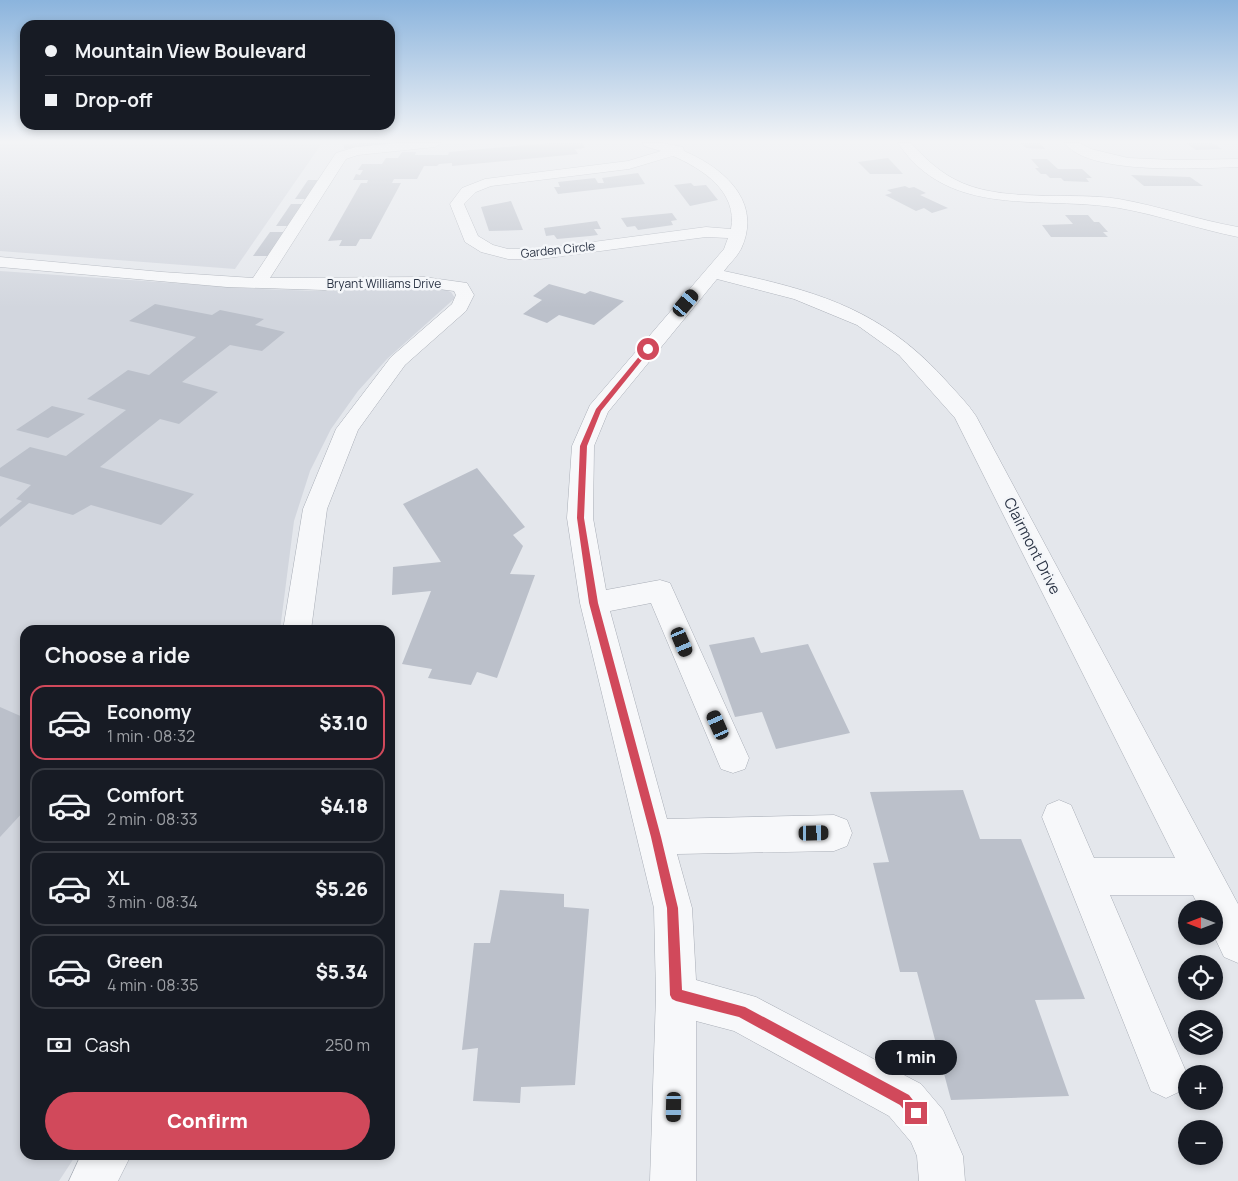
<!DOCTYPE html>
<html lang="en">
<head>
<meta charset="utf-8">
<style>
  body { margin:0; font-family:Manrope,sans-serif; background:#20242c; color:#f1f3f6; height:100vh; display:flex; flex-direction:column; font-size:19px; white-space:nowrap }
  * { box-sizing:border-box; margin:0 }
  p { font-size:16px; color:#9ea1a6 }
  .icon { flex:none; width:28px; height:28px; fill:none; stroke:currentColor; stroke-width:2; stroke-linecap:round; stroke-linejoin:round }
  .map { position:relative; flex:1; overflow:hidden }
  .panel { position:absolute; left:20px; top:625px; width:375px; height:535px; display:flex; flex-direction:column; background:#171b24; border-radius:15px; box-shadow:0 2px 8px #0003 }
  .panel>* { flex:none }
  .top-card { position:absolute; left:20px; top:20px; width:375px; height:110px; border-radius:15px; box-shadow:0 2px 8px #0003; display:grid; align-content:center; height:110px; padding:0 25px; background:#171b24 }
  .needle { width:32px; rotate:270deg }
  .tools { position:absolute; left:1178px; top:900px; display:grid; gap:10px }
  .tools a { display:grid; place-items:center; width:45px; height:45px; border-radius:50%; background:#171b24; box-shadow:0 2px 8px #0003; font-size:25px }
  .end { position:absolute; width:22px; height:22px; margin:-11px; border:6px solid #d1495b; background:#fff; box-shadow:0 0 0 2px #fff }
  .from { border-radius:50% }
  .bubble { position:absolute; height:35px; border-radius:18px; background:#171b24; box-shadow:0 2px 8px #0003; font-size:16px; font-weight:800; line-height:35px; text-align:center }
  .car { position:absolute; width:15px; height:30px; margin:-15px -8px; border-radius:6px; box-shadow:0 0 4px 1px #0007; background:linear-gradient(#222 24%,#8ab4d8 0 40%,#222 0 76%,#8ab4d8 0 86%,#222 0) }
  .top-card b { display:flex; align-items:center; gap:18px; height:48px; font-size:19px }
  .top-card b+b { border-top:1px solid #363941 }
  .top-card i { width:12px; height:12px; background:#f1f3f6 }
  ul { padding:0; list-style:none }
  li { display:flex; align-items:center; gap:15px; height:75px; margin:0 10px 8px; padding:0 15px; border:2px solid #363941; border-radius:15px }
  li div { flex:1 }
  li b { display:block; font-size:19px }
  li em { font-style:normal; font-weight:800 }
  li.current { border-color:#d1495b }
  li>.icon { width:45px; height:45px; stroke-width:1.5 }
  h2 { padding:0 25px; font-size:22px; line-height:60px }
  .pay { display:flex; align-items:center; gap:12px; height:55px; padding:0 25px; font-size:19px }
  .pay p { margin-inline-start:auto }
  .action { display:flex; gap:10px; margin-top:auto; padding:10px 25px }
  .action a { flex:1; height:58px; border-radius:30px; background:#d1495b; color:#fff; font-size:20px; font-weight:800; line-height:58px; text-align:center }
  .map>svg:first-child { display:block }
</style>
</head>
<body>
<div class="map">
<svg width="1238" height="1181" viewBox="0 0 1238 1181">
  <rect width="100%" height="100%" fill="#e4e7ec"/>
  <g fill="#d2d6de">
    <path d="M0 143H322L235 269 0 251Z"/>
    <path d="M0 271 260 289 318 291 419 287 439 288 451 292 455 298 387 359 358 391 331 429 310 471 294 521 280 630H25V1155H76L59 1181H0Z"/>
  </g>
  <g fill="#bbc0ca">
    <path d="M360 143H385V145L344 149V144Z"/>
    <path d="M549 143H583L585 148 575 149 578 154 452 166V163L439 164 437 166H424L417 179H394L392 183H401L371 239H360L356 246H339L342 240 328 241 361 183H367L368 180H353L356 174 360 175 363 170H358L362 164H382L386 158H398L402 152H416L415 155H448L449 152Z"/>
    <path d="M1020 143H1040L1045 149 1026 148Z"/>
    <path d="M1186 143H1212L1222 149 1196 150Z"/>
    <path d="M888 158 903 174H870L858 162Z"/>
    <path d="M1031 159H1047L1058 169H1082L1092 178H1086L1089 182 1064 181 1061 178H1050L1046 174H1041L1035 168H1039Z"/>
    <path d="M638 173 645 184 558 194 554 187H560L558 182 595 178 598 183H604L602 178Z"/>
    <path d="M1131 175 1190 177 1203 186H1144Z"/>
    <path d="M308 180H322L310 199H295Z"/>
    <path d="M691 183 694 186 706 185 718 200 690 206 674 185Z"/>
    <path d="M905 186 909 188 914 187 926 193 920 195 948 208 932 213 924 208 916 211 885 195 892 193 887 190Z"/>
    <path d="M511 201 523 230 489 231 481 207Z"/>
    <path d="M291 204H306L292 226H276Z"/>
    <path d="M672 213 677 220 671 221 673 225 638 230 635 226 627 227 621 218Z"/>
    <path d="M1065 215H1088L1094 222H1099L1108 232H1103L1108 237H1051L1042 225 1073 224Z"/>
    <path d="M597 221 601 229H594L598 235 590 236 557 239 554 235 546 236 544 228Z"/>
    <path d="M270 232H286L270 256H253Z"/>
    <path d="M549 284 585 294 590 291 624 301 594 325 559 315 547 323 523 314 542 300 533 296Z"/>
    <path d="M155 304 212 315 220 310 264 319 255 325 285 332 262 351 230 345 182 382 218 392 179 424 160 419 100 467 194 494 161 525 91 505 73 515 29 503 0 527V519L22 501 16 499 31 485 0 476V468L30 447 66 456 126 410 87 399 128 370 149 375 196 337 129 321Z"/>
    <path d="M52 406 85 414 48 438 16 430Z"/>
    <path d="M477 468 525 527 513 535 523 546 510 574 535 575 497 678 477 672 471 685 428 678 432 669 402 664 431 591 392 595 393 567 441 562 403 504Z"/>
    <path d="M754 637 761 653 808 644 850 733 776 749 762 712 735 717 709 645Z"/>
    <path d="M0 707 25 718V810L0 837Z"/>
    <path d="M963 790 980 839H1021L1085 999 1035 1000 1069 1096 951 1100 917 972H900L873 863 889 862 870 792Z"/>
    <path d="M500 890 564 894V907L589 909 575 1085 521 1087 520 1103 473 1101 478 1048 462 1050 474 943H490Z"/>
  </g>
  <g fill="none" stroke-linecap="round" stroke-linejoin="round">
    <g stroke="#a9aeb7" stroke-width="1">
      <g id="minor">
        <path d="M397 143H441L435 147 358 155 346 159 270 278 424 277 467 283 474 295 466 311 405 365 358 430 327 509 311 630H283L303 509 336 429 391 357 452 304 456 295 454 291 424 287 324 290 227 287 0 267V257L162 272 253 278 336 153 356 147Z"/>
        <path d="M643 143H662L683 147 684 151C724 168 763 202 741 249 737 257 729 264 724 271 817 291 883 309 949 384 958 394 968 404 976 416L1238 904V963L1224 957 1214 936V909H1200L1193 895H1110L1187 1074 1181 1091 1166 1098 1151 1091 1042 817 1047 805 1059 800 1071 805 1094 858H1175L955 418 899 355 857 325 794 299 717 279 608 412 594 446 593 518 606 590 660 580 670 583 749 758 745 769 733 773 721 769 651 603 610 611 667 819 834 815 847 820 852 833 847 846 834 851 677 854 692 908 696 980 756 997 921 1084 943 1110 963 1156 965 1181H919L917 1156 911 1142 889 1116 734 1031 696 1021V1181H650L656 995 654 908 580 603 567 518 572 446 590 405 724 249 728 238 706 237 540 259H508L481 252 465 242 450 204 462 188 485 179 628 161 661 151 644 146ZM673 156C703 169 738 192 731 229L706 227 540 249H508L493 245 478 236 464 204 476 192 491 186 629 169Z"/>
        <path d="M898 143H911C924 157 937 170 954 179 1000 204 1069 191 1119 199 1159 206 1198 220 1238 227V237C1198 229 1159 215 1119 208 1041 195 949 220 898 143Z"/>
        <path d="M1065 143H1080L1091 149 1128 158 1175 160 1238 159V167C1200 168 1088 176 1065 143Z"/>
        <path d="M81 1155H131L118 1181H69Z"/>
      </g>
    </g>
    <use href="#minor" fill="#f7f8fa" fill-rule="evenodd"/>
  </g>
  <linearGradient id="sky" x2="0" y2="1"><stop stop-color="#8bb4dd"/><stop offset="0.46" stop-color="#f3f4f6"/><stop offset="1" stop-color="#f3f4f6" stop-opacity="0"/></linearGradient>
  <rect width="1238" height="308" fill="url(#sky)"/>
  <path fill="#d1495b" d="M646 348 651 349 601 411 587 446 584 518 598 603 661 837 678 908 682 990 745 1007 909 1095 923 1113 921 1118 916 1120 911 1118 900 1105 739 1017 676 1001 672 999 670 995 667 908 651 837 589 603 577 518 580 446 596 409Z"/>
  <g text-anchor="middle" stroke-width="5" stroke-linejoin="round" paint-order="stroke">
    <g font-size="12" fill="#2b3445" stroke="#f4f6f9">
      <text transform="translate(558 250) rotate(-6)" y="4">Garden Circle</text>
      <text x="384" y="288">Bryant Williams Drive</text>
    </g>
    <g font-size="15" fill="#2b3445" stroke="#f4f6f9">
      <text transform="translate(1032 546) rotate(63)" y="5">Clairmont Drive</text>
    </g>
  </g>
</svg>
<div class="tools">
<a><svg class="needle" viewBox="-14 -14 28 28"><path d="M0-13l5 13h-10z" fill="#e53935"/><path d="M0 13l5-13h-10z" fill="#9ea1a6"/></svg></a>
<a><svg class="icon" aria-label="locate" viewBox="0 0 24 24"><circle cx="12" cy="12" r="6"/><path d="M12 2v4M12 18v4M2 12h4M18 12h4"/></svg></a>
<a><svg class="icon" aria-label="layers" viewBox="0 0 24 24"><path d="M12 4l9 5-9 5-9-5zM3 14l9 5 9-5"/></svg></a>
<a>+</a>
<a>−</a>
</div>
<i class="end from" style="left:648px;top:349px"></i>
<i class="end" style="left:916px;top:1113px"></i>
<div class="bubble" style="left:875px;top:1040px;width:82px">1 min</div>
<i class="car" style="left:686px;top:303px;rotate:40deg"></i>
<i class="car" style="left:682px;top:642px;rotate:157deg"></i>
<i class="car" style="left:718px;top:725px;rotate:336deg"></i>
<i class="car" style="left:814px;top:833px;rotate:89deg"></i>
<i class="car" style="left:674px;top:1107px;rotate:181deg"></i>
<div class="top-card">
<b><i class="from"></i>Mountain View Boulevard</b>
<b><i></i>Drop-off</b>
</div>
<section class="panel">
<h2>Choose a ride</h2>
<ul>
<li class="current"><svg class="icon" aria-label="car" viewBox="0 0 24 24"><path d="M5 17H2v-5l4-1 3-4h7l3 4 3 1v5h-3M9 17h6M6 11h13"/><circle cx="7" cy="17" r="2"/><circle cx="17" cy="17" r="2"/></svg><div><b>Economy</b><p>1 min · 08:32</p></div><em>$3.10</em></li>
<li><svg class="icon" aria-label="car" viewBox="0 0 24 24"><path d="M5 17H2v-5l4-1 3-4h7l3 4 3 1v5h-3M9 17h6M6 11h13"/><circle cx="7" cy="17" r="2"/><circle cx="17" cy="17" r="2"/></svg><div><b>Comfort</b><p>2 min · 08:33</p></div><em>$4.18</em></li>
<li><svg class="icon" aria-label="car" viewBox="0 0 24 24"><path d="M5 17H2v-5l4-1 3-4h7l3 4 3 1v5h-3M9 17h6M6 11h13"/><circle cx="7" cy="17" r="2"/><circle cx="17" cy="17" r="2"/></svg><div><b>XL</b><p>3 min · 08:34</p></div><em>$5.26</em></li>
<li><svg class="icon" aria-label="car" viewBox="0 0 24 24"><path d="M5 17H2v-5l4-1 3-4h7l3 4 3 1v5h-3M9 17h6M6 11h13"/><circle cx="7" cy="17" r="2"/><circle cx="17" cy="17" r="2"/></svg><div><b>Green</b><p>4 min · 08:35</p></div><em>$5.34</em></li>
</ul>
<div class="pay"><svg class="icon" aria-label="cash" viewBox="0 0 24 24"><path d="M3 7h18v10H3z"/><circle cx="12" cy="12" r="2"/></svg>Cash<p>250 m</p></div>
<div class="action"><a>Confirm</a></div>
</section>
</div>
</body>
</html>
